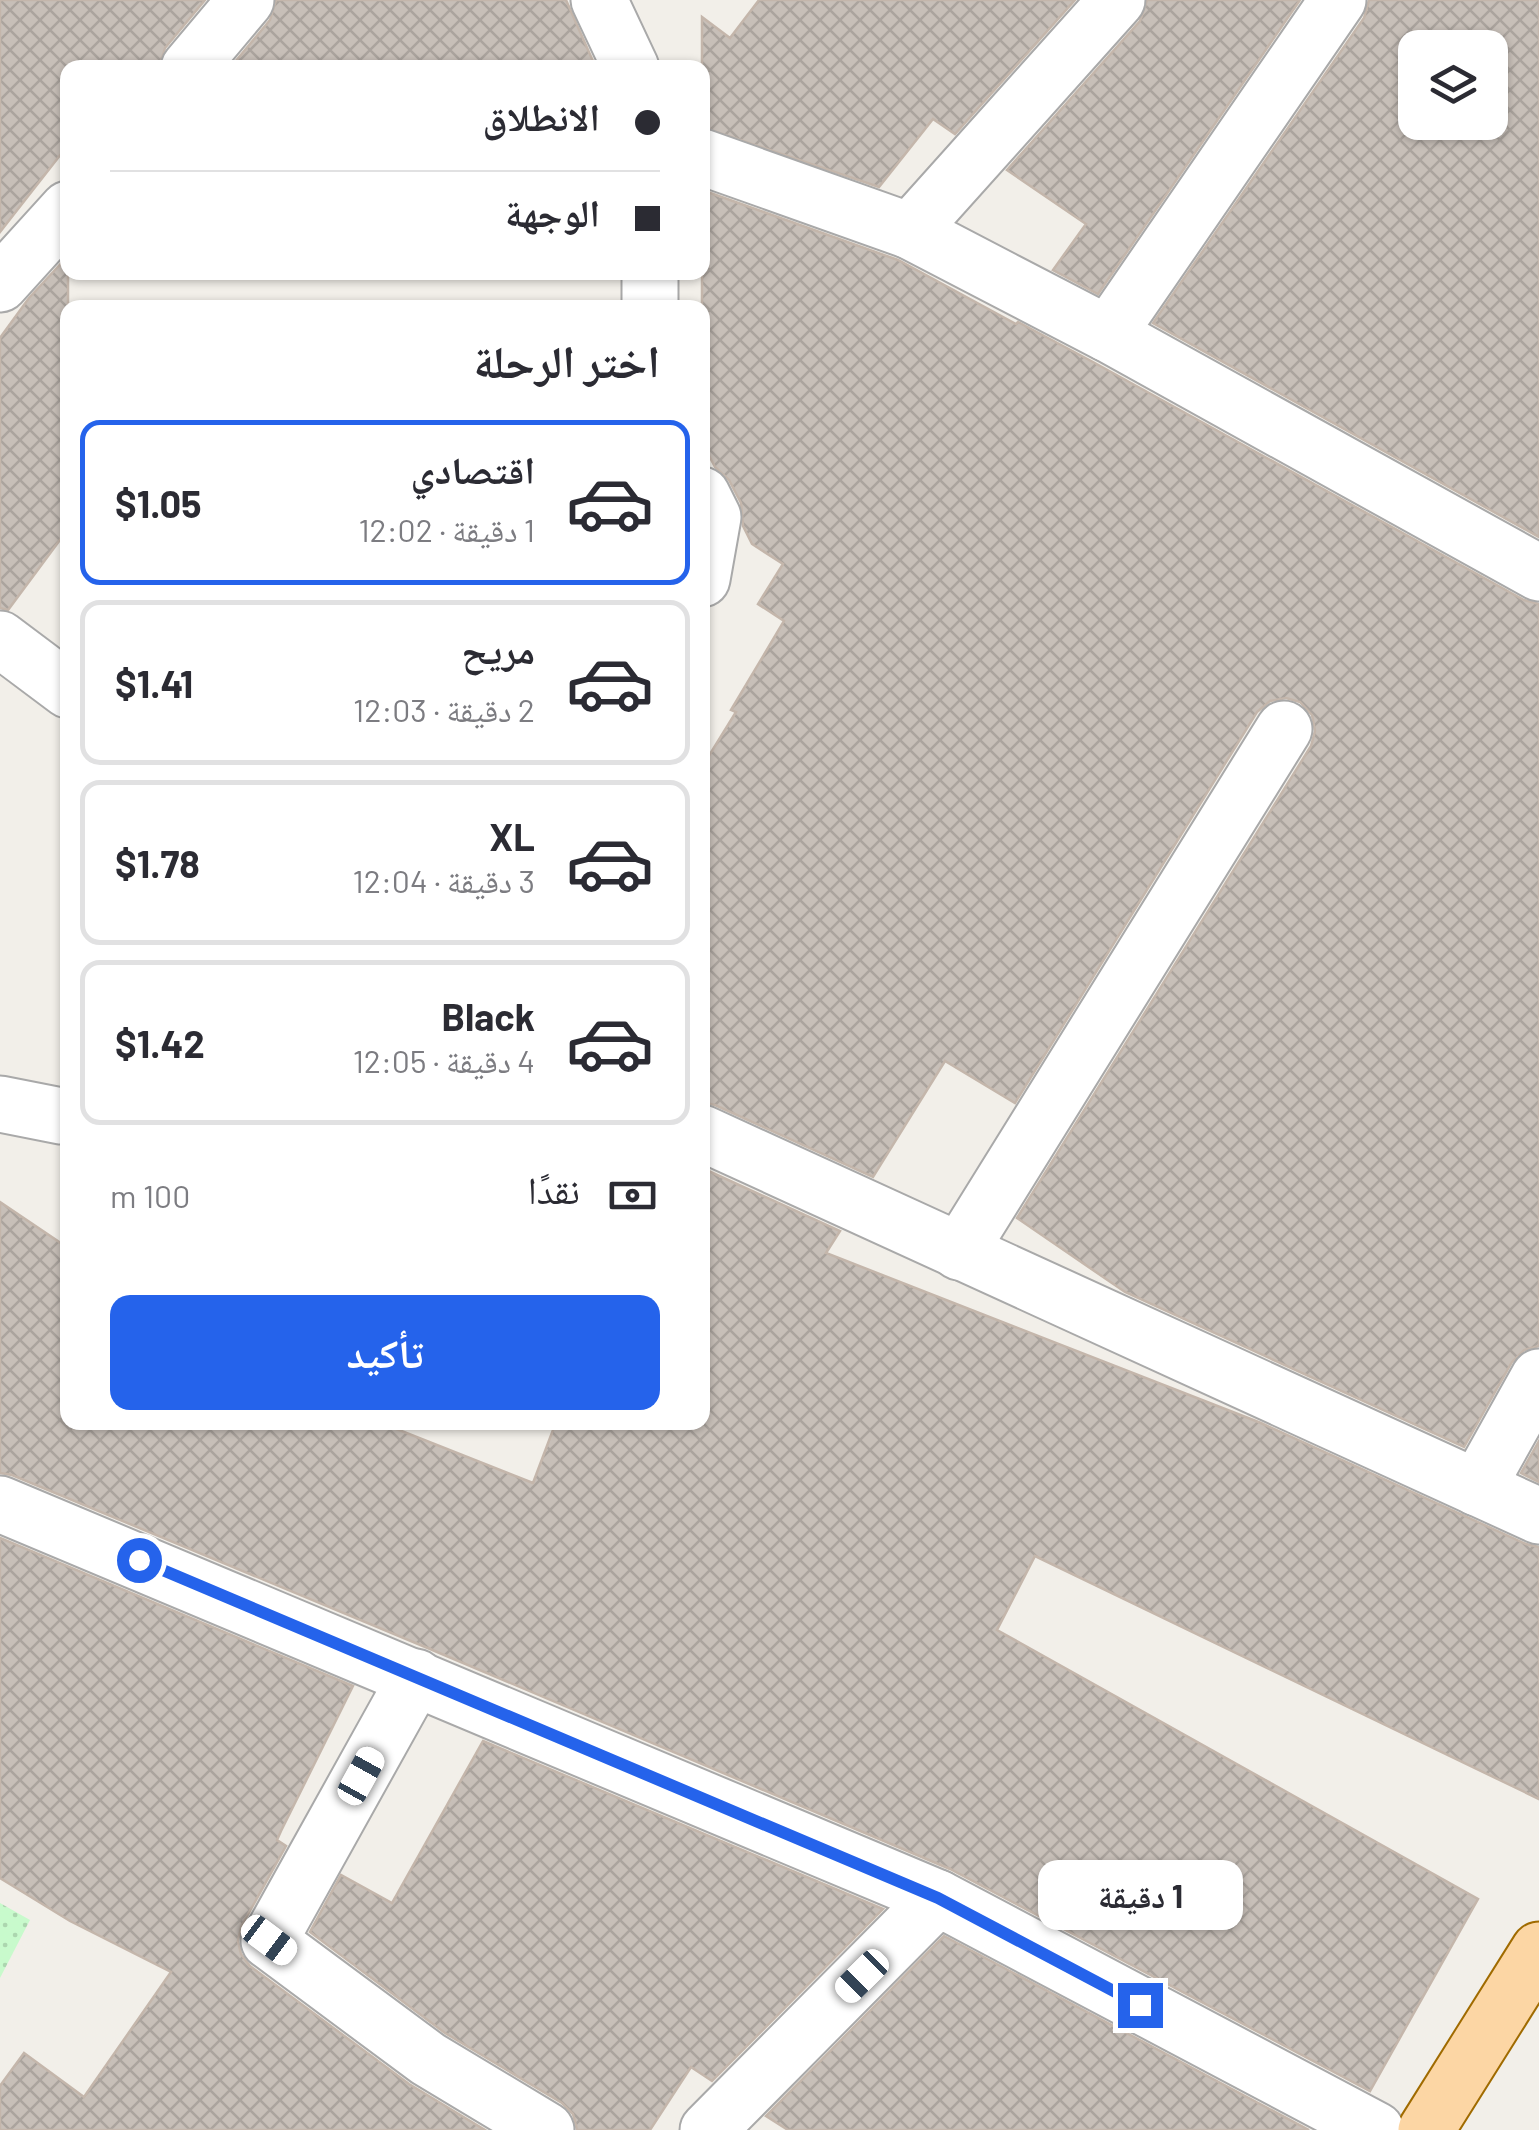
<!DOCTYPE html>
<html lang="ar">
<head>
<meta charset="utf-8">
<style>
  body { margin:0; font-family:Barlow,"Noto Naskh Arabic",sans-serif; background:#f7f7f7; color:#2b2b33; direction:rtl; height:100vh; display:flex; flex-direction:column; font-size:38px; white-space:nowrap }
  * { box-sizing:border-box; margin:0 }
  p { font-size:32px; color:#7c7c81 }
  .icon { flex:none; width:55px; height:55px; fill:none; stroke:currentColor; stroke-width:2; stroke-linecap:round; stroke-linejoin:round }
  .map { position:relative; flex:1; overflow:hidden; direction:ltr }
  .sheet { position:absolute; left:60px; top:300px; width:650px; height:1130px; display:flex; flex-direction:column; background:#fff; border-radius:20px; box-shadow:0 2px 8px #0004; direction:rtl }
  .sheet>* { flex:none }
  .guide { position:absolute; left:60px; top:60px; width:650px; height:220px; border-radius:20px; box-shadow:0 2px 8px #0004; direction:rtl; display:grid; align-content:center; height:220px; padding:0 50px; background:#fff }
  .buttons { position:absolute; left:1398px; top:30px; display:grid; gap:20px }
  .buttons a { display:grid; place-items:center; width:110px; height:110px; border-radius:20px; background:#fff; box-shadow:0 2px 8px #0004; font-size:50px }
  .end { position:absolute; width:45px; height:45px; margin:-22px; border:12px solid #2563eb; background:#fff; box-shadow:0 0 0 5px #fff }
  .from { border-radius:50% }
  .bubble { position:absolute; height:70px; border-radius:20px; background:#fff; box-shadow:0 2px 8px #0004; font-size:32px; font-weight:700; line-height:70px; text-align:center; direction:rtl }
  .car { position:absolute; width:30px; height:60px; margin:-30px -15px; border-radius:12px; box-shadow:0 0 8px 2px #0007; background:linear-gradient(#fff 24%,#345 0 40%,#fff 0 76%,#345 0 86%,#fff 0) }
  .guide b { display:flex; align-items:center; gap:35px; height:95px; font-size:38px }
  .guide b+b { border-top:2px solid #e1e1e2 }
  .guide i { width:25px; height:25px; background:#2b2b33 }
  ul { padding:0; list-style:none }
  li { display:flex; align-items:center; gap:30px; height:165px; margin:0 20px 15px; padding:0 30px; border:5px solid #e1e1e2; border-radius:20px }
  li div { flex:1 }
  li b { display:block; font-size:38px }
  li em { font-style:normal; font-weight:700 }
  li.selected { border-color:#2563eb }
  li>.icon { width:90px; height:90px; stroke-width:1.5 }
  h2 { padding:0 50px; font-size:45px; line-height:120px }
  .pay { display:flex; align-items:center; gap:25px; height:110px; padding:0 50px; font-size:38px }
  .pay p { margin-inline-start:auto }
  .button { display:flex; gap:20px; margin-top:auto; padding:20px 50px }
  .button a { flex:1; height:115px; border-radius:20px; background:#2563eb; color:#fff; font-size:40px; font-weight:700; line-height:115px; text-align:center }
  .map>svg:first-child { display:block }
</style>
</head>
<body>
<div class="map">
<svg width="1539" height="2130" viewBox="0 0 1539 2130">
  <defs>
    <pattern id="park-dots" width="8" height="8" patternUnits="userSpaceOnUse" patternTransform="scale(2.5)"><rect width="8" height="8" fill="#c8facc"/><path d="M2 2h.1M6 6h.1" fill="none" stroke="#acd6af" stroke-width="1.8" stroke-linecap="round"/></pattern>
    <pattern id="building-cross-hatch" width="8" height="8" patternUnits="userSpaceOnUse" patternTransform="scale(2.5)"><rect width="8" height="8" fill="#c7bfb8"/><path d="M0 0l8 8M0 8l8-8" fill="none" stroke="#aba49e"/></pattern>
  </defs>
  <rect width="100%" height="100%" fill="#f2efe9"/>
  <path fill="url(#park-dots)" d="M0 1903 30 1920 0 1978Z"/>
  <g fill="url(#building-cross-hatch)" stroke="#c4b6ab" stroke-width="2.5" fill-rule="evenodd">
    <path d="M0 0H205L165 48 159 68H68V145L0 232Z"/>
    <path d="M276 0H566L596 68H230L270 20Z"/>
    <path d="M759 0H1075L955 134 933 119 879 187 702 127V17L730 38Z"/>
    <path d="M1147 0H1300L1098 294 1053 270 1086 224 1007 170 1140 21Z"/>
    <path d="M1369 0H1539V537L1153 323 1364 18ZM1415 48H1490V122H1415Z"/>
    <path d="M702 190 898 260 1016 324 1018 322 1093 362 1524 600 1539 604V1346L1524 1350 1512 1362 1464 1447 1125 1292 1017 1218 1311 746 1315 731 1312 715 1300 702 1286 698 1270 701 1257 712 1015 1103 945 1061 873 1177 715 1105 702 1102V767L736 712 731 710 784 621 758 604 783 564 752 544 743 526 741 503 729 480 715 467 702 442Z"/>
    <path d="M68 256V529L8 610 0 608V338L29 298Z"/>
    <path d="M702 1168 840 1231 826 1253 1261 1423 1526 1544 1539 1547V1799L1035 1556 997 1630 1478 1899 1370 2091 950 1869 430 1649 12 1475 0 1473V1202L68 1248V1422H379L533 1483 556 1422H702Z"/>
    <path d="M1539 1441V1482L1521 1473Z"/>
    <path d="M0 1538 353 1686 281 1831 277 1840 286 1846 241 1927 238 1941 241 1954 250 1966 409 2084 485 2130H0V2086L24 2053 84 2097 171 1972 70 1921 0 1878Z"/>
    <path d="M483 1741 883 1909 712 2081 691 2067 650 2130H577L573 2114 562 2103 445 2033 310 1932 341 1875 392 1903Z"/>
    <path d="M944 1936 1309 2130H788L766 2116Z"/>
  </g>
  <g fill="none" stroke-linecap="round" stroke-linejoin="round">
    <g stroke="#a9a9a9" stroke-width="59">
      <g id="minor">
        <path d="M599 0 631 68"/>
        <path d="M189 68 246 0"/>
        <path d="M702 157 910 231 1108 334 1539 573"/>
        <path d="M910 231 1117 0"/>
        <path d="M0 284 68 209"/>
        <path d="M650 308V272"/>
        <path d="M1108 334 1338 0"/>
        <path d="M702 495 713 517 702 579"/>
        <path d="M0 639 68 690"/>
        <path d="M0 1104 61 1116 68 1114"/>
        <path d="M702 1133 1539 1516"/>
        <path d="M959 1252 1284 729"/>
        <path d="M1477 1488 1539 1377"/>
        <path d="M0 1504 938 1898"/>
        <path d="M416 1677 269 1941 428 2059 546 2130"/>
        <path d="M708 2130 938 1898 1376 2130"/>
      </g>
    </g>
    <g stroke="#a06b00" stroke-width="59">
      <path id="major" d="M1426 2130 1539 1950"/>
    </g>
    <use href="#minor" stroke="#fff" stroke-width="55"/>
    <use href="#major" stroke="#fcd6a4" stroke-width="55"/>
  </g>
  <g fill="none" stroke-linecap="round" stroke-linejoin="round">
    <path stroke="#2563eb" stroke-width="12" d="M139 1560 938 1898 1140 2005"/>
  </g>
</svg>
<div class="buttons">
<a><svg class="icon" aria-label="layers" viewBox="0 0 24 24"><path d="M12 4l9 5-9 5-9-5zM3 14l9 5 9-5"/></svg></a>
</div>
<i class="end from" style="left:139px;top:1560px"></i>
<i class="end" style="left:1140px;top:2005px"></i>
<div class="bubble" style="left:1038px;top:1860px;width:205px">1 دقيقة</div>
<i class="car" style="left:361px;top:1776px;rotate:29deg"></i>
<i class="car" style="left:269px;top:1940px;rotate:127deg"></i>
<i class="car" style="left:862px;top:1976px;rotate:225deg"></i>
<div class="guide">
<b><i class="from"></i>الانطلاق</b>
<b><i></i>الوجهة</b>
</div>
<section class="sheet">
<h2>اختر الرحلة</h2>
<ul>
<li class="selected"><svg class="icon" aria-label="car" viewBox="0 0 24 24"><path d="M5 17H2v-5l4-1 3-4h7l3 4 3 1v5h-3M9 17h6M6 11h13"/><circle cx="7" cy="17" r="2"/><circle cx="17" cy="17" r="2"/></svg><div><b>اقتصادي</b><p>1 دقيقة · 12:02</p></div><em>$1.05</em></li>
<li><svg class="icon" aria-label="car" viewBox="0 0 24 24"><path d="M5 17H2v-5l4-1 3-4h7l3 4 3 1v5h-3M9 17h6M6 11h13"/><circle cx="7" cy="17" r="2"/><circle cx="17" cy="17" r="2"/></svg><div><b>مريح</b><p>2 دقيقة · 12:03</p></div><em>$1.41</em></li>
<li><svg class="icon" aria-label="car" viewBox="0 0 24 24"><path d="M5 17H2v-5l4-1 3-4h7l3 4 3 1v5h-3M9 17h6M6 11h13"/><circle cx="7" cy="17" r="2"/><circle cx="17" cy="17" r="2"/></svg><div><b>XL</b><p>3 دقيقة · 12:04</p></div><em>$1.78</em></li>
<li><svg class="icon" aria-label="car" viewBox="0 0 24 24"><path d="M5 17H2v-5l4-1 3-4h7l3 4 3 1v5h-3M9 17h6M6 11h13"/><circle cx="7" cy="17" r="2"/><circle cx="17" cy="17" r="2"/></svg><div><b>Black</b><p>4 دقيقة · 12:05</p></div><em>$1.42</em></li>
</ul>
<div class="pay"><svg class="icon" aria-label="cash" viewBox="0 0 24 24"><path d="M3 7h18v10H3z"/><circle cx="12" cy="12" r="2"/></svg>نقدًا<p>100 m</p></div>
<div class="button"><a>تأكيد</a></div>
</section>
</div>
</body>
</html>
